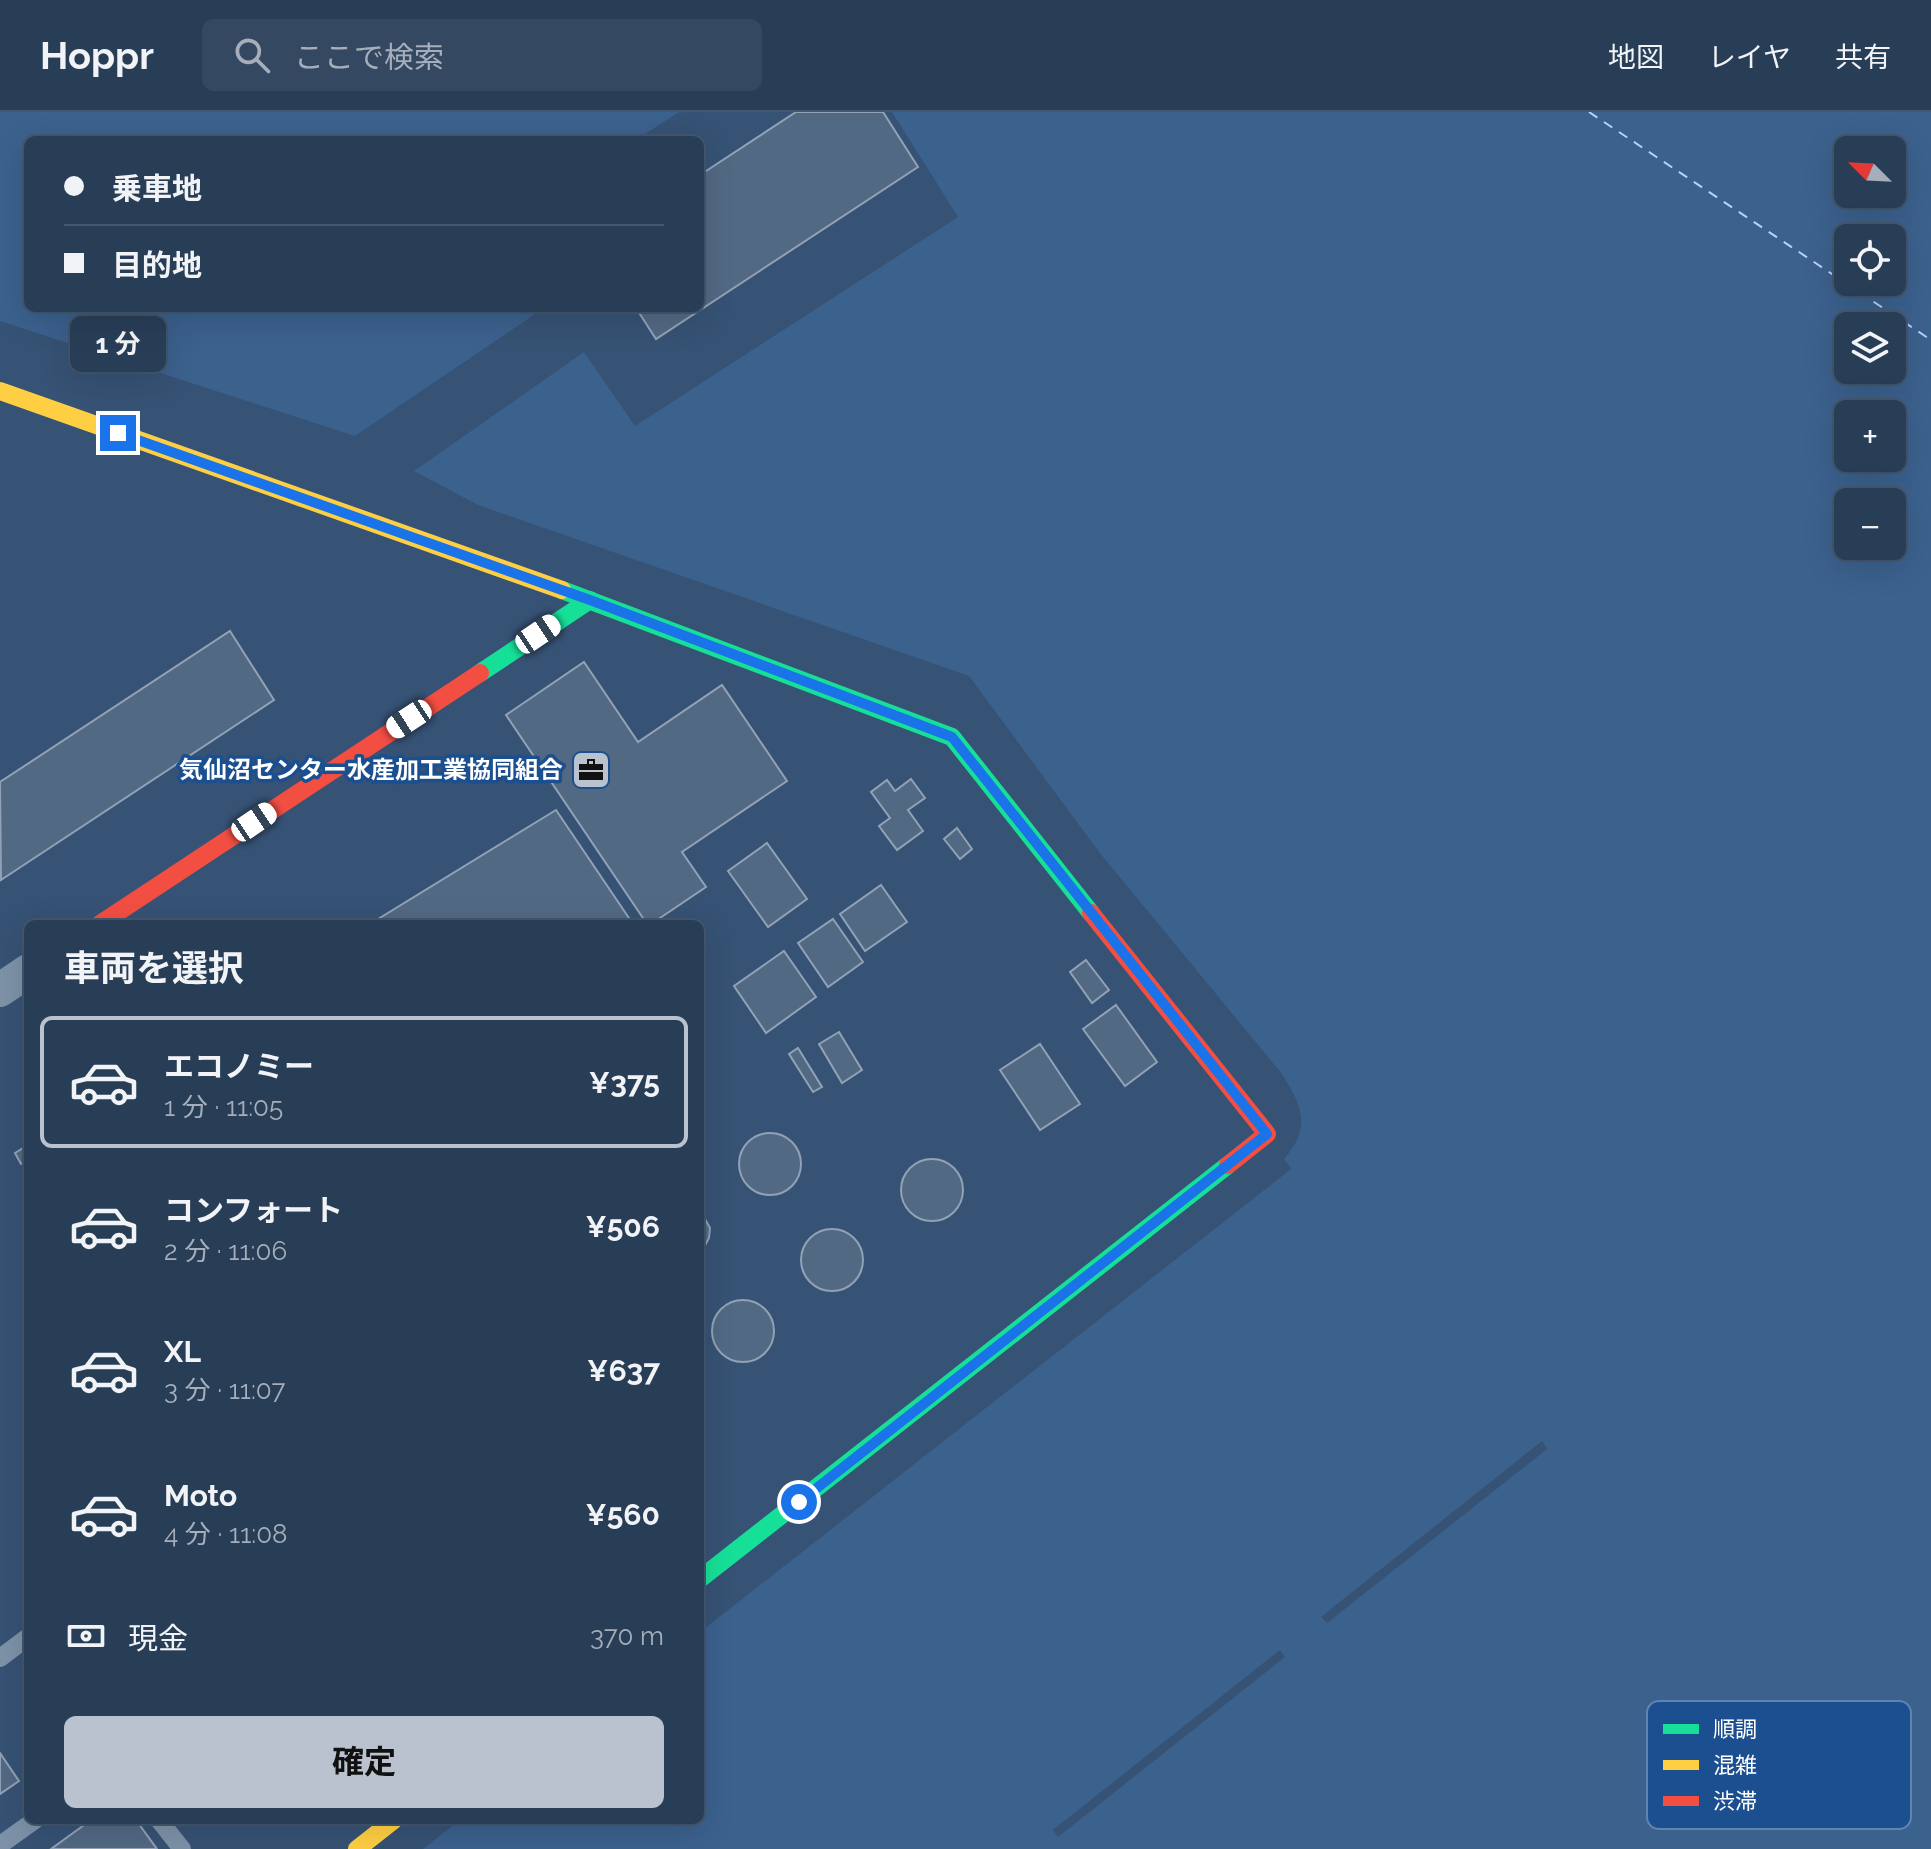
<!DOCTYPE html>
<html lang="ja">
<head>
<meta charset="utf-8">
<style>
  body { margin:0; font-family:Raleway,"Noto Sans JP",sans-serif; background:#344961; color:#f1f3f6; height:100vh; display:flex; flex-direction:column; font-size:30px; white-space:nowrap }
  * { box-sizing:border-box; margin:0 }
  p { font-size:26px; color:#a5aeba }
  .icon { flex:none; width:44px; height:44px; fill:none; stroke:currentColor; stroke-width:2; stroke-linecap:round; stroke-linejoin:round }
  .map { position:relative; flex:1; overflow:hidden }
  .drawer { position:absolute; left:24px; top:808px; width:680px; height:904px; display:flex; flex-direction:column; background:#283e57; border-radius:12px; box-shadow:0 8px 32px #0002,0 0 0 2px #44576d }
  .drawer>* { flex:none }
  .hud { position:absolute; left:24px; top:24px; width:680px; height:176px; border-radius:12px; box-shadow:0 8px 32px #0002,0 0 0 2px #44576d; display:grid; align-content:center; height:176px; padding:0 40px; background:#283e57 }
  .needle { width:52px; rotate:294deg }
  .controls { position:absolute; left:1834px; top:24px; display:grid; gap:16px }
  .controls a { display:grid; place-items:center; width:72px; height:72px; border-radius:12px; background:#283e57; box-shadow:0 8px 32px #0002,0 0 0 2px #44576d; font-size:40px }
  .end { position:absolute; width:36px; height:36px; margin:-18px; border:10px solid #1a73e8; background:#fff; box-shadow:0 0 0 4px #fff }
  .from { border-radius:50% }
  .bubble { position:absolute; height:56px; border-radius:12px; background:#283e57; box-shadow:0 8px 32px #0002,0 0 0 2px #44576d; font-size:26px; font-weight:700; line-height:56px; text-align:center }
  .car { position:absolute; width:24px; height:48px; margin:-24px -12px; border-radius:10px; box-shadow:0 0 6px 2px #0007; background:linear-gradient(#fff 24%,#345 0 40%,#fff 0 76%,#345 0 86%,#fff 0) }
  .hud b { display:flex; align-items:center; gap:28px; height:76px; font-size:30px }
  .hud b+b { border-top:2px solid #44576d }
  .hud i { width:20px; height:20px; background:#f1f3f6 }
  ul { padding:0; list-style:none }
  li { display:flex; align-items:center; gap:24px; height:132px; margin:0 16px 12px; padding:0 24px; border:4px solid transparent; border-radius:12px }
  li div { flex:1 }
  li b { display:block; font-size:30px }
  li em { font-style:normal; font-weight:700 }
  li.current { border-color:#b9c2ce }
  li>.icon { width:72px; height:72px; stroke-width:1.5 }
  h2 { padding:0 40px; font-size:36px; line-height:96px }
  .pay { display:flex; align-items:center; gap:20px; height:88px; padding:0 40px; font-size:30px }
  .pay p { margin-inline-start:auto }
  .primary-button { display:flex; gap:16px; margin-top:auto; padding:16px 40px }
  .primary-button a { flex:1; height:92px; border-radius:12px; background:#b9c2ce; color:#111; font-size:32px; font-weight:700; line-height:92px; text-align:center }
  header { display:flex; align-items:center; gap:48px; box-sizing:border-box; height:112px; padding:0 40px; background:#283e57; border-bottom:2px solid #44576d }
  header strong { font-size:38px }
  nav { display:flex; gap:44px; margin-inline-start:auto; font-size:28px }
  .search { width:560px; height:72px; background:#344961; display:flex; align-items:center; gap:20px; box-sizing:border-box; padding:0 28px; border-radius:12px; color:#a5aeba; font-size:30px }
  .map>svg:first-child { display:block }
</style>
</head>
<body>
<header>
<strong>Hoppr</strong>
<div class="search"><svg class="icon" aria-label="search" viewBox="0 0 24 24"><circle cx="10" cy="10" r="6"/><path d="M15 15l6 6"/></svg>ここで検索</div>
<nav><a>地図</a><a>レイヤ</a><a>共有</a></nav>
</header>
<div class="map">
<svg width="1931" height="1737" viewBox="0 0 1931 1737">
  <rect width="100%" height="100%" fill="#365274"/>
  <g fill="#3b618d" fill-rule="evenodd">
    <path d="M0 0H679L636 28H28V196H544L355 324 0 209Z"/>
    <path d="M892 0H1931V1737H423L460 1708H700V1520L1291 1057 1284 1047C1312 1014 1302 995 1282 962L1099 740 969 564 478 393 414 359 584 240 635 314 958 105ZM1848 38H1892V82H1848ZM1848 126H1892V170H1848ZM1848 214H1892V258H1848ZM1848 302H1892V346H1848ZM1848 390H1892V434H1848Z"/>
  </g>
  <g fill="#365274">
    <path d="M1542 1329 1547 1337 1327 1511 1321 1505Z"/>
    <path d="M1280 1538 1285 1545 1058 1725 1053 1718Z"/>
  </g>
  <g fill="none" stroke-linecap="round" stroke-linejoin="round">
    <path stroke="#b5d3f5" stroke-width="2" stroke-dasharray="10 8" stroke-linecap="butt" d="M1589 0 1931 228"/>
  </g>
  <g fill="#526984" stroke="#92a2b6" stroke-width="2">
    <path d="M796 0H883L918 55 656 227 636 196H700V63Z"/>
    <path d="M230 519 274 588 1 768 0 670Z"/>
    <path d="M584 550 638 630 722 573 787 669 682 740 706 775 651 812H647L506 603Z"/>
    <path d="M911 667 925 686 908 698 923 719 897 738 879 714 890 706 871 680 887 668 895 679Z"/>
    <path d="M556 698 633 812H370Z"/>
    <path d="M957 716 972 737 960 747 944 727Z"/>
    <path d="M767 731 807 787 768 815 728 759Z"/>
    <path d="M881 773 907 810 865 839 840 802Z"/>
    <path d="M833 807 863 850 828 875 798 831Z"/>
    <path d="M784 839 816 885 766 921 734 874Z"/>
    <path d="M1086 848 1109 878 1092 891 1070 860Z"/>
    <path d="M1116 893 1157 950 1125 974 1083 917Z"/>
    <path d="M839 920 862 958 842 971 819 932Z"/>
    <path d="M1040 932 1080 992 1040 1018 1000 958Z"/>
    <path d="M798 936 822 975 813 980 789 942Z"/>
    <circle cx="770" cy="1052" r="31"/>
    <path d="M28 1033V1048L21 1052 15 1041Z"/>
    <circle cx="932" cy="1078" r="31"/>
    <path d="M700 1098 710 1116 709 1126 700 1143Z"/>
    <circle cx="832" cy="1148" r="31"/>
    <circle cx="743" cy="1219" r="31"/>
    <path d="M0 1641 19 1669 0 1682Z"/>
    <path d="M91 1708H136L157 1737H51Z"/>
  </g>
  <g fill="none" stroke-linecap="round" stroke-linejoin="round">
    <g stroke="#7d92a8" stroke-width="18">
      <path d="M0 1546 28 1525"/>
      <path d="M159 1708 182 1737"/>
      <path d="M0 1733 35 1708"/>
    </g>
    <path stroke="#7d92a8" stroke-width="34" d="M0 878 28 859"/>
    <g stroke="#16e098" stroke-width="18">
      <path d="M562 478 952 625 1091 801"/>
      <path d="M480 561 590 488"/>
      <path d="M700 1467 1228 1053"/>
    </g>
    <g stroke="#ffcf43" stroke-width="18">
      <path d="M0 279 562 478"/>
      <path d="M357 1737 394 1708"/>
    </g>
    <g stroke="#f24e42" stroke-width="18">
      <path d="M1091 801 1267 1022 1228 1053"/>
      <path d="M100 812 480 561"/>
    </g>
  </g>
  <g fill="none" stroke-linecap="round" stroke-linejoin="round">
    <path stroke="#1a73e8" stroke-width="10" d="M118 321 590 488 952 625 1267 1022 799 1390"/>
  </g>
  <defs>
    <g id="office-square" transform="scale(2)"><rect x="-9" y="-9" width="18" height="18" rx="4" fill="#b9c2ce" stroke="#1b4f8f"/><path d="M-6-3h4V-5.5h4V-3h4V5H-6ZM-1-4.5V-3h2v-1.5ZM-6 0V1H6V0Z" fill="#111"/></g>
  </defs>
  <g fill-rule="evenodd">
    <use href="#office-square" x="591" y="658"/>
  </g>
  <g text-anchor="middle" stroke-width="7" stroke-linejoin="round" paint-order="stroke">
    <g font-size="24" font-weight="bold" fill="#fff" stroke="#1b4f8f" text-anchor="end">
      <text x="563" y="666">気仙沼センター水産加工業協同組合</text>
    </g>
  </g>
  <rect x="1647" y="1589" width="264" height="128" rx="12" fill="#1b4f8f" stroke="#5f84b1" stroke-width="2"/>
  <rect x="1663" y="1612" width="36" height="10" fill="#16e098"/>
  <rect x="1663" y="1648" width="36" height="10" fill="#ffcf43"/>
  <rect x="1663" y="1684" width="36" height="10" fill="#f24e42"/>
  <g font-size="22" fill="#fff">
    <text x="1713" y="1625">順調</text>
    <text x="1713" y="1661">混雑</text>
    <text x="1713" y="1697">渋滞</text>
  </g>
</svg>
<div class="controls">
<a><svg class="needle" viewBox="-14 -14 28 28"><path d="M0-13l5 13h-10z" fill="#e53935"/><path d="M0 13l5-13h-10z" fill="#a5aeba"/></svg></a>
<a><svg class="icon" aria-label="locate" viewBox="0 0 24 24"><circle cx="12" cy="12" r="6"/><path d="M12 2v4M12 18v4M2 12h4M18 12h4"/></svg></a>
<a><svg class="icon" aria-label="layers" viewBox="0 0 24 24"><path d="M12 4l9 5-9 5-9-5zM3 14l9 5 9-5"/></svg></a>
<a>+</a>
<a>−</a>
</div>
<i class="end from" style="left:799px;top:1390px"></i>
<i class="end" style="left:118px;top:321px"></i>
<div class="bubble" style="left:70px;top:204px;width:96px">1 分</div>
<i class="car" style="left:538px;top:522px;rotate:56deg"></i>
<i class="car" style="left:409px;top:607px;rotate:237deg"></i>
<i class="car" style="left:254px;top:710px;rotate:56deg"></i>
<div class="hud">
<b><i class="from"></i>乗車地</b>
<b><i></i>目的地</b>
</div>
<section class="drawer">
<h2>車両を選択</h2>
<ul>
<li class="current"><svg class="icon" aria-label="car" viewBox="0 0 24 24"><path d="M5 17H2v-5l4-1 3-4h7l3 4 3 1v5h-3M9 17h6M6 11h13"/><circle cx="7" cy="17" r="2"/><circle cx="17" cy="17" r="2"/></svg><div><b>エコノミー</b><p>1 分 · 11:05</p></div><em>¥375</em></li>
<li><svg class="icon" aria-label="car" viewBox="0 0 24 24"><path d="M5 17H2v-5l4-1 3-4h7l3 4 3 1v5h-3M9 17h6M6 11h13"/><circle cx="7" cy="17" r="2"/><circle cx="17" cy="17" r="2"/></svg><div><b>コンフォート</b><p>2 分 · 11:06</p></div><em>¥506</em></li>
<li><svg class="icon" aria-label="car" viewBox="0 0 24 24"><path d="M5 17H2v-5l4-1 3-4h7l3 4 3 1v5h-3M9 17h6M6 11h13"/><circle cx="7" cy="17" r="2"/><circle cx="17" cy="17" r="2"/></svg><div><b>XL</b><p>3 分 · 11:07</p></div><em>¥637</em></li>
<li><svg class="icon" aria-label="car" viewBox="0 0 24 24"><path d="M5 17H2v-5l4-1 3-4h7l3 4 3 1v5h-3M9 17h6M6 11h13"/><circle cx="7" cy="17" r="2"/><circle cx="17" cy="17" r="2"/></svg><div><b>Moto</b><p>4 分 · 11:08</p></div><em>¥560</em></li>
</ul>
<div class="pay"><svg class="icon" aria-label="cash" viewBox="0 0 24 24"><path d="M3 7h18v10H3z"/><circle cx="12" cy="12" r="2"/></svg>現金<p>370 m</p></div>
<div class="primary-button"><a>確定</a></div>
</section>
</div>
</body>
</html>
